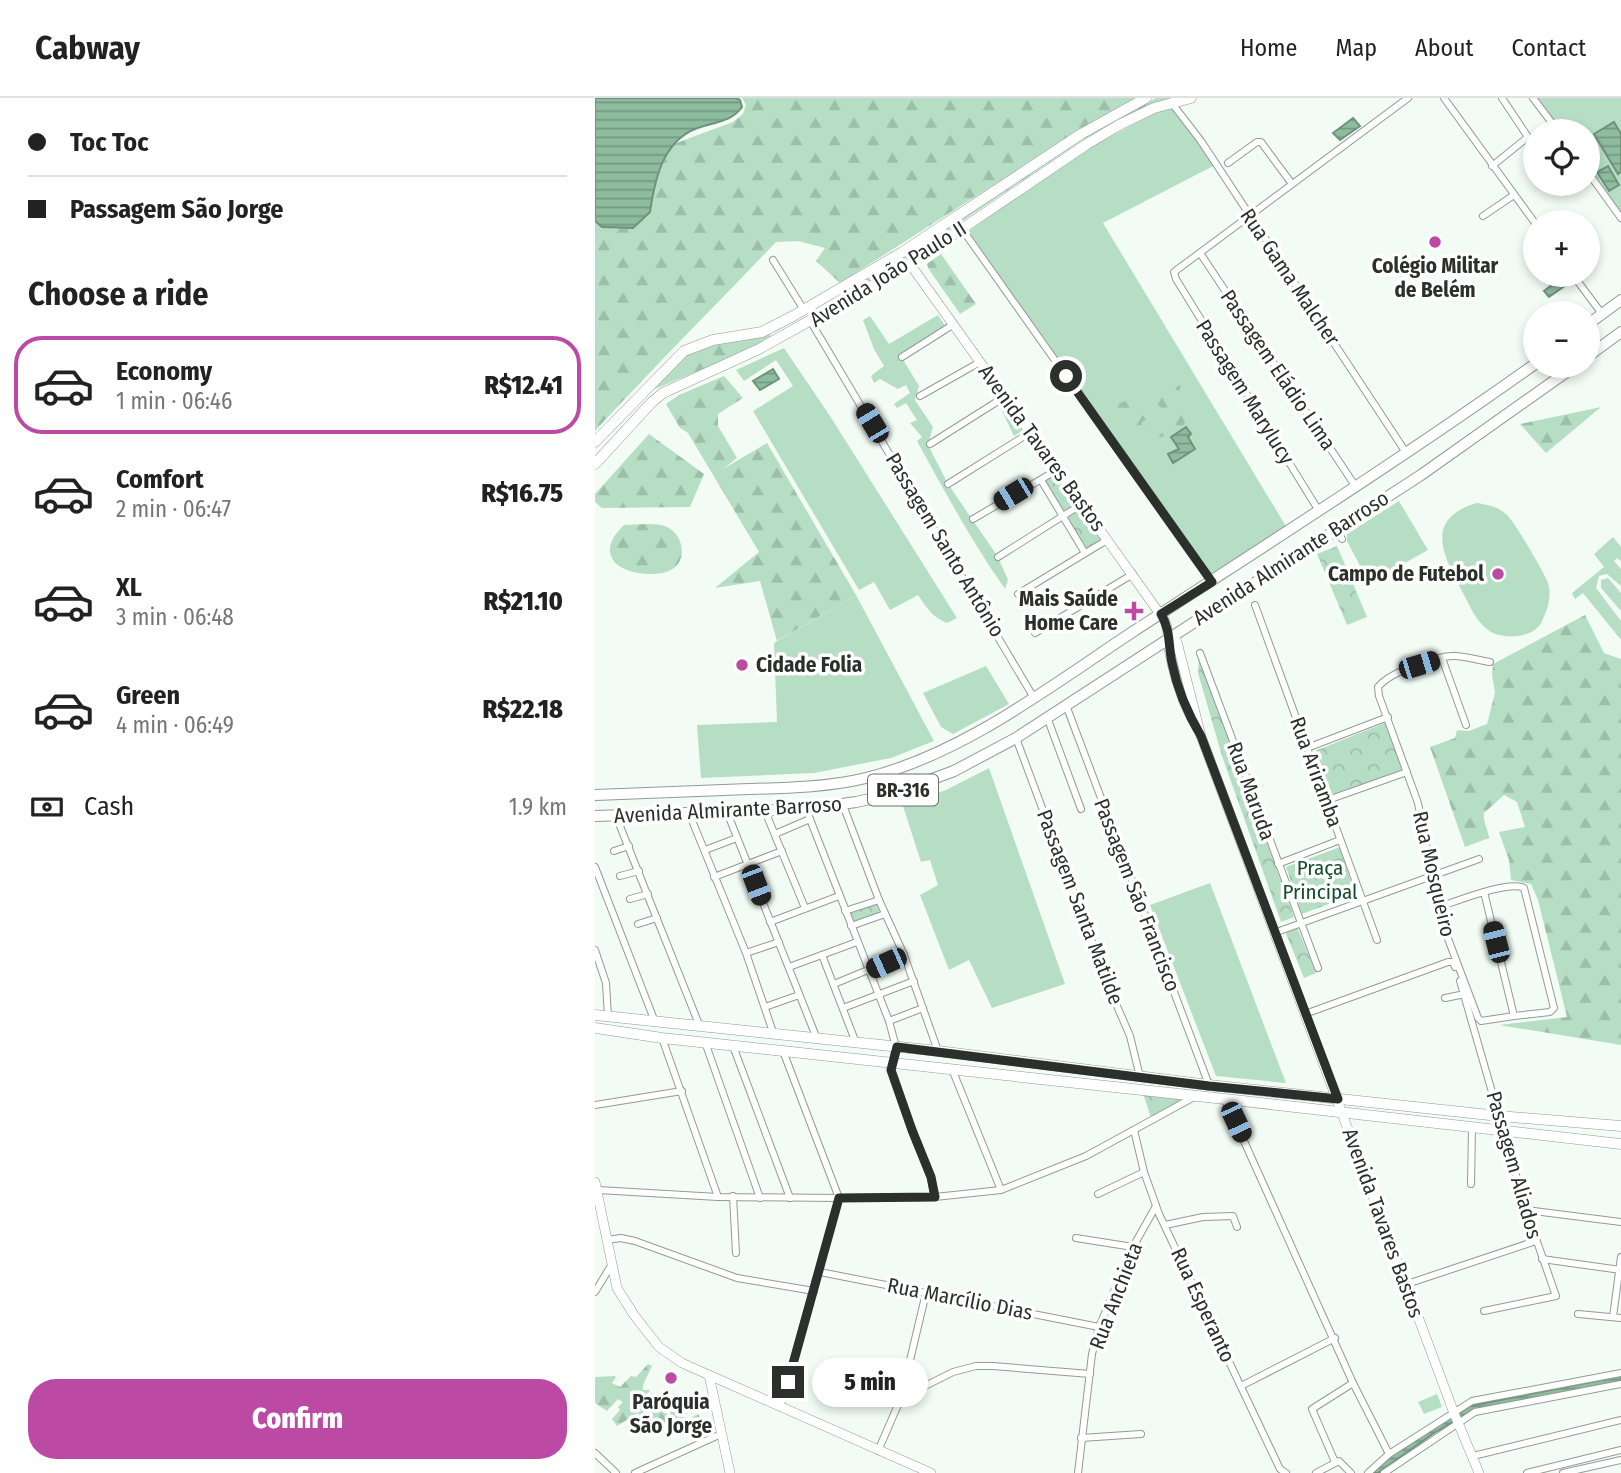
<!DOCTYPE html>
<html lang="en">
<head>
<meta charset="utf-8">
<style>
  body { margin:0; font-family:"Fira Sans Condensed",sans-serif; background:#f6f6f6; color:#222; height:100vh; display:flex; flex-direction:column; font-size:26px; white-space:nowrap }
  * { box-sizing:border-box; margin:0 }
  p { font-size:23px; color:#767676 }
  .icon { flex:none; width:38px; height:38px; fill:none; stroke:currentColor; stroke-width:2; stroke-linecap:round; stroke-linejoin:round }
  .map { position:relative; flex:1; overflow:hidden }
  .sheet { display:flex; flex-direction:column; background:#fff; width:595px }
  .sheet>* { flex:none }
  .banner { display:grid; align-content:center; height:154px; padding:0 28px; background:#fff }
  .fabs { position:absolute; left:928px; top:21px; display:grid; gap:14px }
  .fabs a { display:grid; place-items:center; width:77px; height:77px; border-radius:50%; background:#fff; box-shadow:0 4px 10px #0003; font-size:35px }
  .end { position:absolute; width:32px; height:32px; margin:-16px; border:9px solid #2c302d; background:#fff; box-shadow:0 0 0 4px #fff }
  .from { border-radius:50% }
  .bubble { position:absolute; height:49px; border-radius:24px; background:#fff; box-shadow:0 4px 10px #0003; font-size:23px; font-weight:800; line-height:49px; text-align:center }
  .car { position:absolute; width:21px; height:42px; margin:-21px -10px; border-radius:9px; box-shadow:0 0 5px 2px #0007; background:linear-gradient(#222 24%,#8ab4d8 0 40%,#222 0 76%,#8ab4d8 0 86%,#222 0) }
  .banner b { display:flex; align-items:center; gap:24px; height:66px; font-size:26px }
  .banner b+b { border-top:2px solid #e0e0e0 }
  .banner i { width:18px; height:18px; background:#222 }
  ul { padding:0; list-style:none }
  li { display:flex; align-items:center; gap:21px; height:98px; margin:0 14px 10px; padding:0 14px; border:4px solid transparent; border-radius:28px }
  li div { flex:1 }
  li b { display:block; font-size:26px }
  li em { font-style:normal; font-weight:800 }
  li.active { border-color:#bc4aa5 }
  li>.icon { width:63px; height:63px; stroke-width:1.5 }
  h2 { padding:0 28px; font-size:32px; line-height:84px }
  .pay { display:flex; align-items:center; gap:18px; height:77px; padding:0 28px; font-size:26px }
  .pay p { margin-inline-start:auto }
  .button { display:flex; gap:14px; margin-top:auto; padding:14px 28px }
  .button a { flex:1; height:80px; border-radius:28px; background:#bc4aa5; color:#fff; font-size:28px; font-weight:800; line-height:80px; text-align:center }
  header { display:flex; align-items:center; gap:42px; box-sizing:border-box; height:98px; padding:0 35px; background:#fff; border-bottom:2px solid #e0e0e0 }
  header strong { font-size:33px }
  nav { display:flex; gap:38px; margin-inline-start:auto; font-size:24px }
  main { display:flex; flex:1; min-height:0 }
  .map>svg:first-child { display:block }
</style>
</head>
<body>
<header>
<strong>Cabway</strong>
<nav><a>Home</a><a>Map</a><a>About</a><a>Contact</a></nav>
</header>
<main>
<section class="sheet">
<div class="banner">
<b><i class="from"></i>Toc Toc</b>
<b><i></i>Passagem São Jorge</b>
</div>
<h2>Choose a ride</h2>
<ul>
<li class="active"><svg class="icon" aria-label="car" viewBox="0 0 24 24"><path d="M5 17H2v-5l4-1 3-4h7l3 4 3 1v5h-3M9 17h6M6 11h13"/><circle cx="7" cy="17" r="2"/><circle cx="17" cy="17" r="2"/></svg><div><b>Economy</b><p>1 min · 06:46</p></div><em>R$12.41</em></li>
<li><svg class="icon" aria-label="car" viewBox="0 0 24 24"><path d="M5 17H2v-5l4-1 3-4h7l3 4 3 1v5h-3M9 17h6M6 11h13"/><circle cx="7" cy="17" r="2"/><circle cx="17" cy="17" r="2"/></svg><div><b>Comfort</b><p>2 min · 06:47</p></div><em>R$16.75</em></li>
<li><svg class="icon" aria-label="car" viewBox="0 0 24 24"><path d="M5 17H2v-5l4-1 3-4h7l3 4 3 1v5h-3M9 17h6M6 11h13"/><circle cx="7" cy="17" r="2"/><circle cx="17" cy="17" r="2"/></svg><div><b>XL</b><p>3 min · 06:48</p></div><em>R$21.10</em></li>
<li><svg class="icon" aria-label="car" viewBox="0 0 24 24"><path d="M5 17H2v-5l4-1 3-4h7l3 4 3 1v5h-3M9 17h6M6 11h13"/><circle cx="7" cy="17" r="2"/><circle cx="17" cy="17" r="2"/></svg><div><b>Green</b><p>4 min · 06:49</p></div><em>R$22.18</em></li>
</ul>
<div class="pay"><svg class="icon" aria-label="cash" viewBox="0 0 24 24"><path d="M3 7h18v10H3z"/><circle cx="12" cy="12" r="2"/></svg>Cash<p>1.9 km</p></div>
<div class="button"><a>Confirm</a></div>
</section>
<div class="map">
<svg width="1026" height="1375" viewBox="0 0 1026 1375">
  <defs>
    <pattern id="forest-firs" width="22" height="20" patternUnits="userSpaceOnUse" patternTransform="scale(1.75)"><rect width="22" height="20" fill="#b6dec4"/><path d="M5 1l3.5 6h-7zM16 11l3.5 6h-7z" fill="#9dbfa9"/></pattern>
    <pattern id="park-crowns" width="20" height="18" patternUnits="userSpaceOnUse" patternTransform="scale(1.75)"><rect width="20" height="18" fill="#b6dec4"/><path d="M2 6a3 3 0 1 1 6 0M12 15a3 3 0 1 1 6 0" fill="none" stroke="#9dbfa9"/></pattern>
    <pattern id="water-rules" width="6" height="5" patternUnits="userSpaceOnUse" patternTransform="scale(1.75)"><rect width="6" height="5" fill="#8dbc9e"/><path d="M0 2.5h6" fill="none" stroke="#739981"/></pattern>
  </defs>
  <rect width="100%" height="100%" fill="#f2fcf5"/>
  <g fill="#b6dec4">
    <path d="M938 0H1026V118L992 72V33H964Z"/>
    <path d="M578 6 620 67 508 125 695 435 618 484 370 136 495 49Z"/>
    <path d="M343 217 352 231 307 260 324 288 320 302 338 329 333 347 353 386 403 459 413 482 410 491C377 444 350 394 322 343L327 339 315 325 322 322 311 305 302 310 299 306 315 295 311 287 303 291 285 281 279 285 276 278 289 268 279 251 268 222 275 218 294 246Z"/>
    <path d="M189 250 235 318 362 520 352 525C337 519 332 510 323 497L295 512 279 484 264 492 158 313 198 288 181 262 149 283 141 272Z"/>
    <path d="M804 403 833 452 774 485 752 443V436Z"/>
    <path d="M882 405C893 407 902 408 911 416 918 421 950 476 953 485 957 497 953 510 948 521 941 540 912 542 896 534 882 526 875 508 868 495 849 459 827 421 882 405Z"/>
    <path d="M1018 439 1026 449V463L1022 460 1019 463 1026 471V488L1012 476 1004 478 1001 490 1026 523V542L988 495 980 501 977 495 1009 469 999 456Z"/>
    <path d="M1013 480 1026 495V513L1006 490V482Z"/>
    <path d="M261 497 339 643 296 660 219 675 106 680 102 627 182 624 179 545Z"/>
    <path d="M391 568 414 606 358 636 346 629 328 595Z"/>
    <path d="M394 670 470 886 397 910 374 862 354 872 325 797 343 787 335 762 326 764 308 708 351 692Z"/>
    <path d="M615 785 691 985 621 978 555 807Z"/>
    <path d="M842 1296 847 1309 829 1316 823 1304Z"/>
  </g>
  <g fill="url(#forest-firs)">
    <path d="M147 0H542L492 27 245 185 221 163 230 150 203 143 181 144C121 207 59 269 0 333V123L7 129 55 114 60 84 76 47 138 24 148 16 151 7Z"/>
    <path d="M561 0H574L521 23 492 39 287 177 255 196 256 191 498 32Z"/>
    <path d="M346 156 381 206 365 216 333 170 332 166Z"/>
    <path d="M175 236 177 242 60 291C70 280 81 263 94 255 118 240 149 246 175 236Z"/>
    <path d="M129 278 148 300 123 316V328L142 360 128 371 172 345 261 497 182 543 165 483 120 490 164 454 93 335 85 330 71 306 84 297Z"/>
    <path d="M586 287 579 309 567 310 562 306V300L572 292Z"/>
    <path d="M530 303 542 309 558 305 563 312 560 316 546 325 548 329 567 322 574 314 587 317 590 325 584 332 546 347 536 339 523 321 526 319 520 307Z"/>
    <path d="M1006 309 951 355 925 326Z"/>
    <path d="M54 336 109 376 95 409 7 410 0 404V396Z"/>
    <path d="M29 427C41 427 61 424 72 429 89 437 93 463 76 472 61 480 24 476 17 460 11 447 20 436 29 427Z"/>
    <path d="M990 517 1009 555 1026 561V947L904 927 972 919 943 802 936 786 916 782 914 762 904 734 930 729 922 704 909 697 889 715C888 725 893 731 894 740L870 749 835 649 860 640 862 632 874 633 892 626 900 595 897 577 898 566Z"/>
    <path d="M53 1266 57 1268 48 1287V1292H55L51 1298 53 1301 52 1305 74 1317 82 1305 93 1314 88 1318 91 1322 103 1316 106 1320 83 1331 79 1328 71 1332 68 1326 59 1331 56 1324 50 1325 43 1315 22 1328 17 1321 25 1312 23 1309 28 1304 23 1301 12 1313 0 1305V1279L19 1278 21 1279 17 1285 25 1289 36 1278 41 1279Z"/>
  </g>
  <g fill="url(#park-crowns)">
    <path d="M412 307 429 332 419 338 406 311Z"/>
    <path d="M461 376 481 406 468 414 449 382Z"/>
    <path d="M486 410 507 441 491 451 471 419Z"/>
    <path d="M742 448 772 519 752 527 722 456Z"/>
    <path d="M604 558 699 819 686 824 627 658 603 575Z"/>
    <path d="M792 624 807 672 737 698 720 653Z"/>
    <path d="M745 749 760 796 707 816 691 769Z"/>
    <path d="M281 805 285 815 257 825 253 815Z"/>
    <path d="M702 829 721 875 709 880 690 833Z"/>
    <path d="M547 992 600 998 556 1020Z"/>
  </g>
  <g fill="url(#water-rules)" stroke="#70927c" stroke-width="2">
    <path d="M0 0H141L145 2 147 9C138 22 123 24 109 28 69 38 60 79 55 114L38 130 7 129 0 123Z"/>
    <path d="M758 20 765 28 745 42 738 35Z"/>
    <path d="M1019 24 1026 36V74L1023 76 999 36Z"/>
    <path d="M1013 68 1024 87 1014 93 1002 74Z"/>
    <path d="M969 178 974 185 954 199 949 193Z"/>
    <path d="M178 271 184 281 165 292 158 283Z"/>
    <path d="M591 329 596 336 593 339 600 351 578 365 573 356 584 351 576 339Z"/>
    <path d="M1026 1278V1284L877 1313 839 1335 783 1375H776L794 1359 875 1308Z"/>
  </g>
  <g fill="none" stroke-linecap="round" stroke-linejoin="round">
    <g stroke="#929b95" stroke-width="8">
      <g id="street">
        <path d="M849 0 940 125"/>
        <path d="M938 0 963 33"/>
        <path d="M576 4 606 43 812 356"/>
        <path d="M633 65 662 44H666L697 86"/>
        <path d="M897 68 933 39 907 0"/>
        <path d="M992 73 1026 120"/>
        <path d="M888 118 919 97"/>
        <path d="M367 131 617 484"/>
        <path d="M605 155 761 389"/>
        <path d="M178 162 209 212"/>
        <path d="M978 177 1007 216"/>
        <path d="M216 224 439 600"/>
        <path d="M307 259 359 226"/>
        <path d="M325 298 385 264"/>
        <path d="M335 346 411 298"/>
        <path d="M446 382 490 455"/>
        <path d="M353 386 436 334"/>
        <path d="M724 413 581 181 579 174 813 0"/>
        <path d="M378 421 462 372"/>
        <path d="M741 431 747 441"/>
        <path d="M403 459 487 406"/>
        <path d="M423 496 512 442"/>
        <path d="M660 507 782 842"/>
        <path d="M440 535 538 476"/>
        <path d="M605 555 723 870"/>
        <path d="M847 560 871 627"/>
        <path d="M471 607 614 987"/>
        <path d="M452 619 486 711"/>
        <path d="M421 640 515 892 535 938 545 979"/>
        <path d="M712 650 793 619"/>
        <path d="M730 703 812 674"/>
        <path d="M248 707 284 802 309 857 343 953"/>
        <path d="M211 711 294 923 301 949 296 972 317 1032 336 1079 340 1099"/>
        <path d="M170 713 210 810"/>
        <path d="M132 714 222 941"/>
        <path d="M94 715 151 855 179 937"/>
        <path d="M21 718 105 929"/>
        <path d="M180 736 215 721"/>
        <path d="M110 752 142 740"/>
        <path d="M19 753 34 748"/>
        <path d="M683 766 745 742"/>
        <path d="M0 769 60 924"/>
        <path d="M25 778 44 773"/>
        <path d="M119 779 187 753"/>
        <path d="M889 794 919 918 886 923 883 920 852 838 837 780 823 705 784 598 783 589C795 574 842 557 861 558 872 559 884 562 895 564"/>
        <path d="M35 801 53 796"/>
        <path d="M844 809C862 803 914 782 929 790L959 910 955 914 919 918"/>
        <path d="M250 813 284 802"/>
        <path d="M175 824 244 798"/>
        <path d="M43 826 62 820"/>
        <path d="M256 828 290 816"/>
        <path d="M679 835 884 761"/>
        <path d="M0 852 11 885 13 919"/>
        <path d="M151 855 184 844"/>
        <path d="M227 857 261 945"/>
        <path d="M194 869 262 844"/>
        <path d="M865 883 931 1112 961 1198 889 1213"/>
        <path d="M239 886 309 857"/>
        <path d="M850 900 870 896"/>
        <path d="M170 909 204 897"/>
        <path d="M248 910 319 883"/>
        <path d="M710 916 853 864H858L860 869"/>
        <path d="M294 923 328 910"/>
        <path d="M67 940 123 1099"/>
        <path d="M110 944 165 1100"/>
        <path d="M138 948 195 1100"/>
        <path d="M357 971 406 1092"/>
        <path d="M630 1001 758 1285 794 1356"/>
        <path d="M0 1007 87 993"/>
        <path d="M539 1032 549 1074 564 1116 685 1371 691 1375"/>
        <path d="M876 1086 877 1030"/>
        <path d="M3 1092 123 1099 244 1100 340 1099 406 1092 491 1058 599 999"/>
        <path d="M503 1096 549 1074"/>
        <path d="M138 1098 141 1155"/>
        <path d="M931 1112 1026 1124"/>
        <path d="M570 1127 608 1119 638 1118 642 1129"/>
        <path d="M481 1140 538 1149"/>
        <path d="M12 1142 26 1140 40 1143 142 1180 219 1193"/>
        <path d="M947 1161 1026 1172"/>
        <path d="M225 1174 504 1229"/>
        <path d="M812 1186 941 1143"/>
        <path d="M0 1194 17 1166"/>
        <path d="M983 1216 1026 1220"/>
        <path d="M1018 1219 1026 1159"/>
        <path d="M646 1288 740 1240"/>
        <path d="M306 1300 331 1195"/>
        <path d="M186 1307 244 1100 188 953"/>
        <path d="M486 1340 546 1336"/>
        <path d="M283 1353 306 1300 358 1274 381 1268H398L495 1276"/>
        <path d="M0 1355 21 1375"/>
        <path d="M878 1358 1026 1322"/>
        <path d="M740 1364 717 1311 758 1285"/>
        <path d="M40 1375 126 1336"/>
        <path d="M483 1375 497 1256 504 1229 538 1149 561 1108"/>
        <path d="M721 1375 744 1363 756 1375"/>
        <path d="M773 1375 794 1356 877 1303 1026 1275"/>
        <path d="M789 1375 880 1314 1026 1286"/>
        <path d="M932 1375 1026 1352"/>
        <path d="M968 1375 1026 1362"/>
      </g>
    </g>
    <g stroke="#929b95" stroke-width="10">
      <g id="secondary">
        <path d="M315 166 570 523C575 535 572 543 575 556 580 581 589 608 602 630"/>
        <path d="M575 538 582 544 606 638 859 1315 884 1375"/>
        <path d="M0 1084 22 1190 39 1217 64 1249 87 1265 114 1277 336 1375"/>
        <path d="M114 1277 135 1375"/>
      </g>
    </g>
    <g stroke="#929b95" stroke-width="11">
      <g id="primary">
        <path d="M0 344 89 253 118 242 167 234 198 218 306 155 486 36 551 0"/>
        <path d="M0 366 56 305 68 295 164 251 275 189 315 166 492 46 524 27 559 10 596 0"/>
        <path d="M0 917 343 953 614 987 904 1018 1026 1028"/>
        <path d="M0 930 67 940 630 1001 1026 1046"/>
      </g>
    </g>
    <g stroke="#929b95" stroke-width="12">
      <g id="highway">
        <path d="M992 227 1026 202"/>
        <path d="M992 259 1026 234"/>
        <path d="M0 697C52 695 103 693 154 691 193 690 234 689 271 680 366 657 456 588 536 535 672 446 808 360 940 266"/>
        <path d="M0 718 211 711 261 704 294 697 359 673 421 640 826 377 980 268"/>
      </g>
    </g>
    <use href="#street" stroke="#fff" stroke-width="6"/>
    <use href="#secondary" stroke="#fff" stroke-width="9"/>
    <use href="#primary" stroke="#fff" stroke-width="10"/>
    <use href="#highway" stroke="#fff" stroke-width="10"/>
  </g>
  <g fill="none" stroke-linecap="round" stroke-linejoin="round">
    <path stroke="#2c302d" stroke-width="9" d="M193 1284 244 1100 340 1099 336 1079 317 1032 296 972 302 949 614 988 743 1001 606 638C593 616 582 590 577 565 573 547 576 533 566 516L617 484 471 278"/>
  </g>
  <g fill="#bc4aa5" stroke="#fff" stroke-width="2.5">
    <circle cx="840" cy="144" r="7"/>
    <circle cx="903" cy="476" r="7"/>
    <path d="M535.5 502.5h7v7h7v7h-7v7h-7v-7h-7v-7h7z"/>
    <circle cx="147" cy="567" r="7"/>
    <circle cx="76" cy="1280" r="7"/>
  </g>
  <g text-anchor="middle" stroke-width="7" stroke-linejoin="round" paint-order="stroke">
    <rect fill="#fff" stroke="#6b6e6c" stroke-width="2" x="273" y="676.5" width="70" height="31" rx="5"/>
    <g font-size="19" font-weight="bold" fill="#2c302d">
      <text x="308" y="699">BR-316</text>
    </g>
    <g font-size="21" font-weight="bold" fill="#2c302d" stroke="#fff">
      <text x="840" y="175">Colégio Militar<tspan x="840" dy="24">de Belém</tspan></text>
      <text x="889" y="483" text-anchor="end">Campo de Futebol</text>
      <text x="523" y="508" text-anchor="end">Mais Saúde<tspan x="523" dy="24">Home Care</tspan></text>
      <text x="161" y="574" text-anchor="start">Cidade Folia</text>
      <text x="76" y="1311">Paróquia<tspan x="76" dy="24">São Jorge</tspan></text>
    </g>
    <g font-size="21" fill="#2c302d" stroke="#fff">
      <text transform="translate(293 176) rotate(-32)" y="7">Avenida João Paulo II</text>
      <text transform="translate(695 179) rotate(56)" y="7">Rua Gama Malcher</text>
      <text transform="translate(683 272) rotate(56)" y="7">Passagem Eládio Lima</text>
      <text transform="translate(650 294) rotate(58)" y="7">Passagem Marylucy</text>
      <text transform="translate(447 350) rotate(54)" y="7">Avenida Tavares Bastos</text>
      <text transform="translate(350 447) rotate(59)" y="7">Passagem Santo Antônio</text>
      <text transform="translate(696 460) rotate(-33)" y="7">Avenida Almirante Barroso</text>
      <text transform="translate(721 674) rotate(70)" y="7">Rua Ariramba</text>
      <text transform="translate(656 693) rotate(70)" y="7">Rua Maruda</text>
      <text transform="translate(133 712) rotate(-3)" y="7">Avenida Almirante Barroso</text>
      <text transform="translate(839 776) rotate(77)" y="7">Rua Mosqueiro</text>
      <text transform="translate(542 797) rotate(69)" y="7">Passagem São Francisco</text>
      <text transform="translate(485 809) rotate(69)" y="7">Passagem Santa Matilde</text>
      <text transform="translate(919 1067) rotate(74)" y="7">Passagem Aliados</text>
      <text transform="translate(788 1125) rotate(70)" y="7">Avenida Tavares Bastos</text>
      <text transform="translate(521 1198) rotate(-69)" y="7">Rua Anchieta</text>
      <text transform="translate(365 1201) rotate(11)" y="7">Rua Marcílio Dias</text>
      <text transform="translate(608 1207) rotate(65)" y="7">Rua Esperanto</text>
    </g>
    <g font-size="21" fill="#164d30" stroke="#fff">
      <text x="725" y="777">Praça<tspan x="725" dy="24">Principal</tspan></text>
    </g>
  </g>
</svg>
<div class="fabs">
<a><svg class="icon" aria-label="locate" viewBox="0 0 24 24"><circle cx="12" cy="12" r="6"/><path d="M12 2v4M12 18v4M2 12h4M18 12h4"/></svg></a>
<a>+</a>
<a>−</a>
</div>
<i class="end from" style="left:471px;top:278px"></i>
<i class="end" style="left:193px;top:1284px"></i>
<div class="bubble" style="left:217px;top:1260px;width:116px">5 min</div>
<i class="car" style="left:277px;top:325px;rotate:329deg"></i>
<i class="car" style="left:418px;top:396px;rotate:239deg"></i>
<i class="car" style="left:824px;top:567px;rotate:73deg"></i>
<i class="car" style="left:161px;top:787px;rotate:159deg"></i>
<i class="car" style="left:901px;top:844px;rotate:346deg"></i>
<i class="car" style="left:291px;top:865px;rotate:246deg"></i>
<i class="car" style="left:641px;top:1024px;rotate:155deg"></i>
</div>
</main>
</body>
</html>
